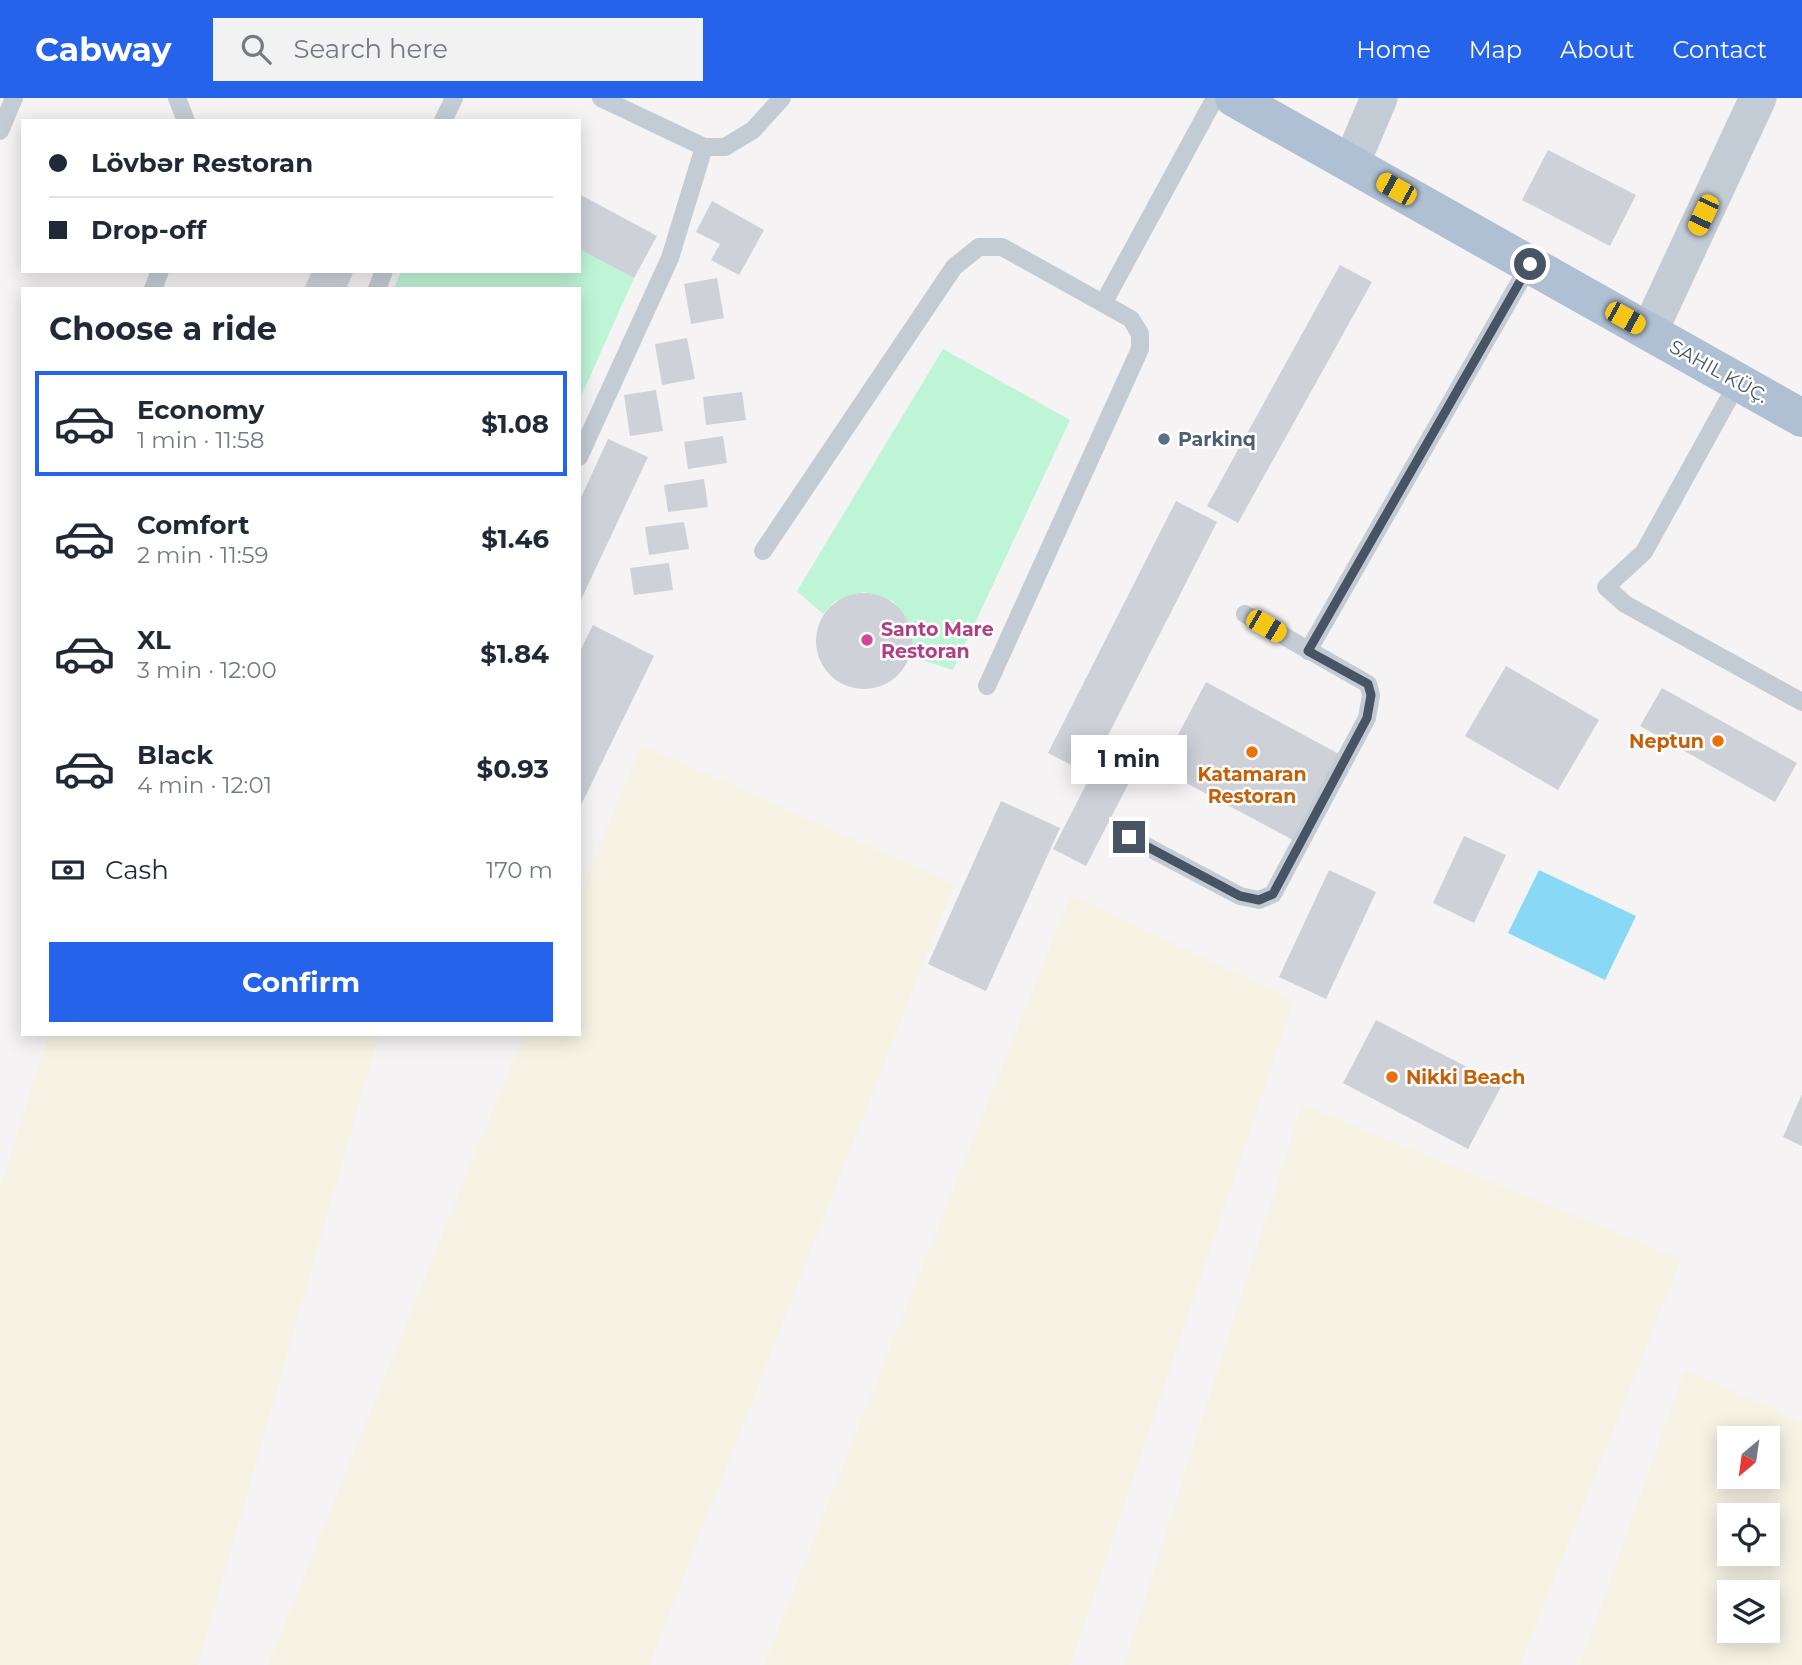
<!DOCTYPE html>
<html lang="en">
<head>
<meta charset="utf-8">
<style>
  body { margin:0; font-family:Montserrat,sans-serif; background:#f2f2f3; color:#1f2937; height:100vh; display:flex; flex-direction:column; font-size:26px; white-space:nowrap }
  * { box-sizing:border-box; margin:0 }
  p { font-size:23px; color:#747a83 }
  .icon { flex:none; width:38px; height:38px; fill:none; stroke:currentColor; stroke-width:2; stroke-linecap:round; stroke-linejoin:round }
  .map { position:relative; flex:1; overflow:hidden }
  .details { position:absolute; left:21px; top:189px; width:560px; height:749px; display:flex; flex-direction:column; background:#fff; border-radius:0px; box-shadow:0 4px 18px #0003 }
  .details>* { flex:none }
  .top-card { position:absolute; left:21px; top:21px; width:560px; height:154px; border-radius:0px; box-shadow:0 4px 18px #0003; display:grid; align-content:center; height:154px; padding:0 28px; background:#fff }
  .needle { width:46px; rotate:209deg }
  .fabs { position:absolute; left:1717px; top:1328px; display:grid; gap:14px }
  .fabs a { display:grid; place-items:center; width:63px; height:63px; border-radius:0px; background:#fff; box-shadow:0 4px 18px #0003; font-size:35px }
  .end { position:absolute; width:32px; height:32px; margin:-16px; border:9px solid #485463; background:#fff; box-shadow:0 0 0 4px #fff }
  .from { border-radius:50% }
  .bubble { position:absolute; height:49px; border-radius:0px; background:#fff; box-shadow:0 4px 18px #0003; font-size:23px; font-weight:700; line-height:49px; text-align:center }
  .car { position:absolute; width:21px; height:42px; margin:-21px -10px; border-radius:9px; box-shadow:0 0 5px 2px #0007; background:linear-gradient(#f5c518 24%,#345 0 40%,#f5c518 0 76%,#345 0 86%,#f5c518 0) }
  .top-card b { display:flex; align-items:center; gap:24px; height:66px; font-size:26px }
  .top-card b+b { border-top:2px solid #e0e1e3 }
  .top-card i { width:18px; height:18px; background:#1f2937 }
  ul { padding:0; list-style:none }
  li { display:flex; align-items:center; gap:21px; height:105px; margin:0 14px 10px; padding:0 14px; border:4px solid transparent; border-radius:0px }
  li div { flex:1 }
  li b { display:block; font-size:26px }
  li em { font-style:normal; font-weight:700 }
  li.selected { border-color:#2563eb }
  li>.icon { width:63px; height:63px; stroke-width:1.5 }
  h2 { padding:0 28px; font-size:32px; line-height:84px }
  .pay { display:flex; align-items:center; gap:18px; height:77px; padding:0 28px; font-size:26px }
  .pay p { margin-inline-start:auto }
  .cta { display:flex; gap:14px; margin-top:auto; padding:14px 28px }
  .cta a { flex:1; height:80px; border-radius:0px; background:#2563eb; color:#fff; font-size:28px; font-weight:700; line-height:80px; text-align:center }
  header { display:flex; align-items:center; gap:42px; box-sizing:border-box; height:98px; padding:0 35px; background:#2563eb; color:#fff }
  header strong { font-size:33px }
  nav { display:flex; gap:38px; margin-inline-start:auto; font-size:24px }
  .search { width:490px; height:63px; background:#f2f2f3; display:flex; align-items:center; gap:18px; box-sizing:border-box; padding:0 24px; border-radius:0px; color:#747a83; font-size:26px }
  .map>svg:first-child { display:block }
</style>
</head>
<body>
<header>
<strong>Cabway</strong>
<div class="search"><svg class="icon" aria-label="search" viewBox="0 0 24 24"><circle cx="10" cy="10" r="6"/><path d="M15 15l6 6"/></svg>Search here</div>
<nav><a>Home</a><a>Map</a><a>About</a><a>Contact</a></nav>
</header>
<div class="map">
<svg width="1802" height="1567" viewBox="0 0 1802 1567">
  <rect width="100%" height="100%" fill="#f5f3f3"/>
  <g fill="#bff5d7">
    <path d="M579 151 634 180 579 303V191H394L401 173H579Z"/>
    <path d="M943 251 1070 322 953 572 912 559 911 528 893 503 864 494 835 503 823 516 797 493Z"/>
  </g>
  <g fill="#f6f2e4" fill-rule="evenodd">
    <path d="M641 647 954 786 649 1567H268L524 936H579V799Z"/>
    <path d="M1071 797 1294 903 1070 1567H764Z"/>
    <path d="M49 936H379L198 1567H0V1091Z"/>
    <path d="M1302 1007 1681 1161 1520 1567H1124Z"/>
    <path d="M1685 1272 1802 1324V1567H1580ZM1729 1340H1768V1379H1729ZM1729 1418H1768V1456H1729ZM1768 1494V1533H1729V1494Z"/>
  </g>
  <path fill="#88d8f6" d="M1539 772 1636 818 1605 882 1508 835Z"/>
  <g fill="#ced1d8">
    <path d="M1548 52 1636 97 1610 148 1522 102Z"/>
    <path d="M579 96 657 138 634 180 579 151Z"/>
    <path d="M712 103 764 132 739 177 711 162 720 146 696 134Z"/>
    <path d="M1340 167 1372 184 1238 425 1207 408Z"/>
    <path d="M312 173H354L346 191H304Z"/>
    <path d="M717 180 724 220 691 226 684 186Z"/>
    <path d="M687 240 695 281 662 287 655 246Z"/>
    <path d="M656 292 663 333 630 338 624 297Z"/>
    <path d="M742 294 746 322 706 327 703 299Z"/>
    <path d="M723 338 727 365 688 371 684 344Z"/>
    <path d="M608 341 648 359 579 506V404Z"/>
    <path d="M704 381 708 409 668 414 664 387Z"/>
    <path d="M1176 403 1217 424 1101 651 1137 669 1086 768 1053 751 1091 677 1048 655Z"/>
    <path d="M684 424 689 451 649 457 645 429Z"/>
    <path d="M669 465 673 492 634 497 630 470Z"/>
    <circle cx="864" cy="543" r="48"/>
    <path d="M593 527 654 558 579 711V555Z"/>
    <path d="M1506 568 1599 622 1558 692 1465 638Z"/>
    <path d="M1206 584 1339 656 1293 742 1160 671Z"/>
    <path d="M1662 590 1797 665 1775 704 1640 628Z"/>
    <path d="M1001 703 1060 730 986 893 928 866Z"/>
    <path d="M1464 738 1506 757 1474 825 1433 805Z"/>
    <path d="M1329 772 1376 794 1326 901 1279 879Z"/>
    <path d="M1376 922 1502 987 1468 1051 1343 985Z"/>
    <path d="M1802 996V1048L1783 1039Z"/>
  </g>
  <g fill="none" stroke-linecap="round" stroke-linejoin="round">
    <g stroke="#c3ccd5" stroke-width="18">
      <path d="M177 0 186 23"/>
      <path d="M601 0 704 49H725L753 32 782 0"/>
      <path d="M443 23 454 0"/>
      <path d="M0 33 14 0"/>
      <path d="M153 191 160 173"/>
      <path d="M377 191 384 173"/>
      <path d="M1104 204 1215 0"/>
      <path d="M1738 284 1644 454 1606 489 1625 506 1802 604"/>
      <path d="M579 359 670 160 704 49"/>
      <path d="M763 453 954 169 979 149H1002L1131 221 1140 236V251L987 588"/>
      <path d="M1308 553 1530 166"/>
      <path d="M1129 739 1240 798 1259 802 1273 796 1367 620 1371 597 1368 586 1245 516"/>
    </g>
    <g stroke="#c3ccd5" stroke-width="37">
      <path d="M1351 66 1379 0"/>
      <path d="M1649 234 1758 0"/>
    </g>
    <path stroke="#b0c0d4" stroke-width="38" d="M1234 0 1802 320"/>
  </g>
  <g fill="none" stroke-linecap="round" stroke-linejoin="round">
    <path stroke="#485463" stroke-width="9" d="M1129 739 1240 798 1259 802 1273 796 1367 620 1371 597 1368 586 1308 553 1530 166"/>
  </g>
  <circle fill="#5c6f8a" stroke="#fff" stroke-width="2.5" cx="1164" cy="341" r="7"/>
  <circle fill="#d1479c" stroke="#fff" stroke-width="2.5" cx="867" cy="542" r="7"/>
  <g fill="#e8710a" stroke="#fff" stroke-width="2.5">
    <circle cx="1718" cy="643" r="7"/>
    <circle cx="1252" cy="654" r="7"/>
    <circle cx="1392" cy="979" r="7"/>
  </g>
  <g text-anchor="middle" stroke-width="5" stroke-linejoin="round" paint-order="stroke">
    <g font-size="19" fill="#485463" stroke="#fff">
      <text transform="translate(1719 273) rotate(29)" y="7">SAHIL KÜÇ.</text>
    </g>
    <g font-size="19" font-weight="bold" fill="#4e5e75" stroke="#fff" text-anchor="start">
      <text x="1178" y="348">Parkinq</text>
    </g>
    <g font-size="19" font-weight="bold" fill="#b23c85" stroke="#fff" text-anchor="start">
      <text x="881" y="538">Santo Mare<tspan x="881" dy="22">Restoran</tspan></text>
    </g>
    <g font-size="19" font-weight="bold" fill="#c56008" stroke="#fff" text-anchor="end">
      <text x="1704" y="650">Neptun</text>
      <text x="1252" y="683" text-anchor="middle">Katamaran<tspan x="1252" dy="22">Restoran</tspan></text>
      <text x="1406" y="986" text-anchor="start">Nikki Beach</text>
    </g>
  </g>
</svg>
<div class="fabs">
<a><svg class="needle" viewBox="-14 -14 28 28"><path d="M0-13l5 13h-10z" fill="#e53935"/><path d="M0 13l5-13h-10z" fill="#747a83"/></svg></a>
<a><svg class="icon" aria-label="locate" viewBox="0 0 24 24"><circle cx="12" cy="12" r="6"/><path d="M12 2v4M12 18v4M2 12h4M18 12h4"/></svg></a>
<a><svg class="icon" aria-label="layers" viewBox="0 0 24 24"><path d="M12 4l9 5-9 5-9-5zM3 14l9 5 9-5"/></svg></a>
</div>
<i class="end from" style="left:1530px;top:166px"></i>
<i class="end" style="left:1129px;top:739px"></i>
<div class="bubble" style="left:1071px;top:637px;width:116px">1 min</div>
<i class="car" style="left:1396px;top:91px;rotate:299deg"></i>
<i class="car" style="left:1703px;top:117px;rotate:205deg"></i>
<i class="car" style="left:1625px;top:220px;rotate:119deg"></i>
<i class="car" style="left:1266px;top:528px;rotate:120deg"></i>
<div class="top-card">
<b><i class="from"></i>Lövbər Restoran</b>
<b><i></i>Drop-off</b>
</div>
<section class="details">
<h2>Choose a ride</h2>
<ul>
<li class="selected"><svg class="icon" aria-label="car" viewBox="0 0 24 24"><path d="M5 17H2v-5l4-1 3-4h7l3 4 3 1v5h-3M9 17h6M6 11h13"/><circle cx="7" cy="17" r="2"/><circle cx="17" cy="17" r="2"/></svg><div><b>Economy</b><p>1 min · 11:58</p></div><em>$1.08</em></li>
<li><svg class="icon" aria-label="car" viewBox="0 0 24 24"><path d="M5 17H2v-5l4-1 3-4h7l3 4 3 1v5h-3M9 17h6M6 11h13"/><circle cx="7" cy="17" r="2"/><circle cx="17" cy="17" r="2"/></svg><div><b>Comfort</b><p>2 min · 11:59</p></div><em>$1.46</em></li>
<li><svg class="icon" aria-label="car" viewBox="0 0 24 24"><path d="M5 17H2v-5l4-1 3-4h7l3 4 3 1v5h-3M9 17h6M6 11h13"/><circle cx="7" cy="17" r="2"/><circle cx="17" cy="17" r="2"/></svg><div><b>XL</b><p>3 min · 12:00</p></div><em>$1.84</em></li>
<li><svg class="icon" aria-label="car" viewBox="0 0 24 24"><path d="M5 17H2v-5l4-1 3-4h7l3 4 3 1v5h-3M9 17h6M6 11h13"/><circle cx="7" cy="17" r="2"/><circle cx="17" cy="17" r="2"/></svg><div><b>Black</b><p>4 min · 12:01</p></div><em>$0.93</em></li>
</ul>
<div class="pay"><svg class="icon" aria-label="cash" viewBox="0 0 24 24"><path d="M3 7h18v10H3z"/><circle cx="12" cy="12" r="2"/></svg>Cash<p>170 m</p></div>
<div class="cta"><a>Confirm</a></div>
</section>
</div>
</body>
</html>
